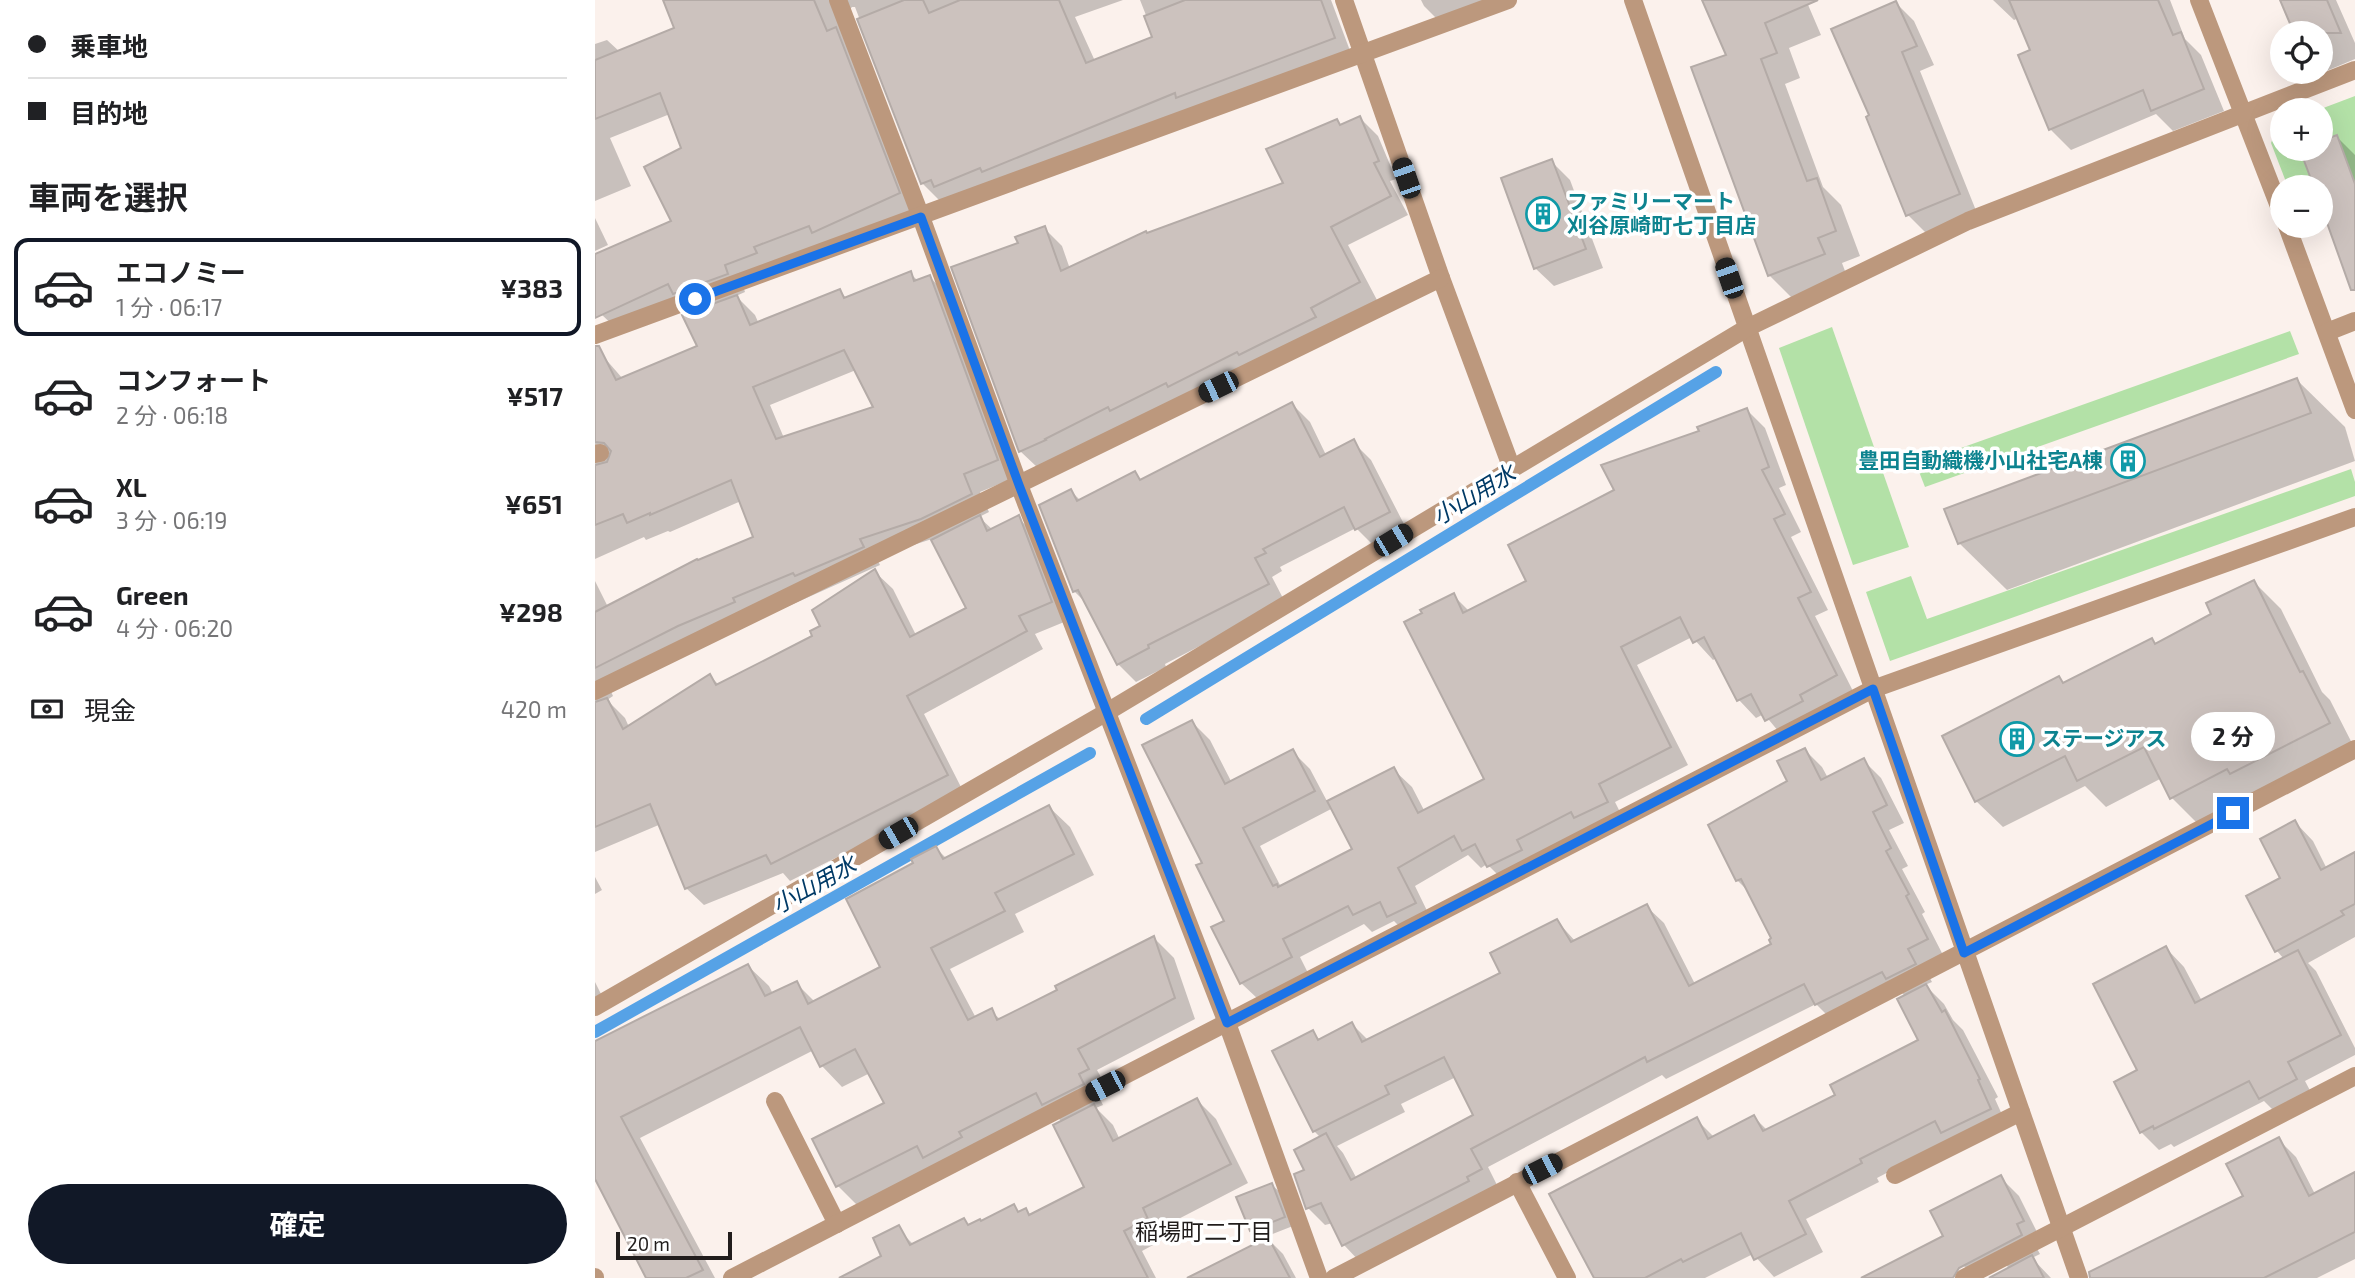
<!DOCTYPE html>
<html lang="ja">
<head>
<meta charset="utf-8">
<style>
  body { margin:0; font-family:"Exo 2","Noto Sans JP",sans-serif; background:#f2f2f2; color:#202124; height:100vh; display:flex; flex-direction:column; font-size:26px; white-space:nowrap }
  * { box-sizing:border-box; margin:0 }
  p { font-size:23px; color:#757577 }
  .icon { flex:none; width:38px; height:38px; fill:none; stroke:currentColor; stroke-width:2; stroke-linecap:round; stroke-linejoin:round }
  .map { position:relative; flex:1; overflow:hidden }
  .drawer { display:flex; flex-direction:column; background:#fff; width:595px }
  .drawer>* { flex:none }
  .hud { display:grid; align-content:center; height:154px; padding:0 28px; background:#fff }
  .tools { position:absolute; left:1675px; top:21px; display:grid; gap:14px }
  .tools a { display:grid; place-items:center; width:63px; height:63px; border-radius:50%; background:#fff; box-shadow:0 7px 28px #0002; font-size:35px }
  .scale { position:absolute; left:21px; bottom:18px; width:116px; box-sizing:border-box; padding-left:7px; border:4px solid #211d1c; border-top:0; font-size:19px; line-height:24px; white-space:nowrap; color:#211d1c; -webkit-text-stroke:5px #fff; paint-order:stroke }
  .end { position:absolute; width:32px; height:32px; margin:-16px; border:9px solid #1a73e8; background:#fff; box-shadow:0 0 0 4px #fff }
  .from { border-radius:50% }
  .bubble { position:absolute; height:49px; border-radius:24px; background:#fff; box-shadow:0 7px 28px #0002; font-size:23px; font-weight:700; line-height:49px; text-align:center }
  .car { position:absolute; width:21px; height:42px; margin:-21px -10px; border-radius:9px; box-shadow:0 0 5px 2px #0007; background:linear-gradient(#222 24%,#8ab4d8 0 40%,#222 0 76%,#8ab4d8 0 86%,#222 0) }
  .hud b { display:flex; align-items:center; gap:24px; height:66px; font-size:26px }
  .hud b+b { border-top:2px solid #e0e0e0 }
  .hud i { width:18px; height:18px; background:#202124 }
  ul { padding:0; list-style:none }
  li { display:flex; align-items:center; gap:21px; height:98px; margin:0 14px 10px; padding:0 14px; border:4px solid transparent; border-radius:14px }
  li div { flex:1 }
  li b { display:block; font-size:26px }
  li em { font-style:normal; font-weight:700 }
  li.on { border-color:#111827 }
  li>.icon { width:63px; height:63px; stroke-width:1.5 }
  h2 { padding:0 28px; font-size:32px; line-height:84px }
  .pay { display:flex; align-items:center; gap:18px; height:77px; padding:0 28px; font-size:26px }
  .pay p { margin-inline-start:auto }
  .button { display:flex; gap:14px; margin-top:auto; padding:14px 28px }
  .button a { flex:1; height:80px; border-radius:42px; background:#111827; color:#fff; font-size:28px; font-weight:700; line-height:80px; text-align:center }
  main { display:flex; flex:1; min-height:0 }
  .map>svg:first-child { display:block }
</style>
</head>
<body>
<main>
<section class="drawer">
<div class="hud">
<b><i class="from"></i>乗車地</b>
<b><i></i>目的地</b>
</div>
<h2>車両を選択</h2>
<ul>
<li class="on"><svg class="icon" aria-label="car" viewBox="0 0 24 24"><path d="M5 17H2v-5l4-1 3-4h7l3 4 3 1v5h-3M9 17h6M6 11h13"/><circle cx="7" cy="17" r="2"/><circle cx="17" cy="17" r="2"/></svg><div><b>エコノミー</b><p>1 分 · 06:17</p></div><em>¥383</em></li>
<li><svg class="icon" aria-label="car" viewBox="0 0 24 24"><path d="M5 17H2v-5l4-1 3-4h7l3 4 3 1v5h-3M9 17h6M6 11h13"/><circle cx="7" cy="17" r="2"/><circle cx="17" cy="17" r="2"/></svg><div><b>コンフォート</b><p>2 分 · 06:18</p></div><em>¥517</em></li>
<li><svg class="icon" aria-label="car" viewBox="0 0 24 24"><path d="M5 17H2v-5l4-1 3-4h7l3 4 3 1v5h-3M9 17h6M6 11h13"/><circle cx="7" cy="17" r="2"/><circle cx="17" cy="17" r="2"/></svg><div><b>XL</b><p>3 分 · 06:19</p></div><em>¥651</em></li>
<li><svg class="icon" aria-label="car" viewBox="0 0 24 24"><path d="M5 17H2v-5l4-1 3-4h7l3 4 3 1v5h-3M9 17h6M6 11h13"/><circle cx="7" cy="17" r="2"/><circle cx="17" cy="17" r="2"/></svg><div><b>Green</b><p>4 分 · 06:20</p></div><em>¥298</em></li>
</ul>
<div class="pay"><svg class="icon" aria-label="cash" viewBox="0 0 24 24"><path d="M3 7h18v10H3z"/><circle cx="12" cy="12" r="2"/></svg>現金<p>420 m</p></div>
<div class="button"><a>確定</a></div>
</section>
<div class="map">
<svg width="1760" height="1278" viewBox="0 0 1760 1278">
  <rect width="100%" height="100%" fill="#fbf1ec"/>
  <g fill="#b3e1a7">
    <path d="M1760 96V186L1726 198V187H1693L1676 143 1683 126 1687 125V149H1726V110H1723Z"/>
    <path d="M1237 327 1314 547 1258 565 1184 348Z"/>
    <path d="M1695 331 1704 354 1330 487 1321 464Z"/>
    <path d="M1756 469 1760 482V496L1295 661 1271 592 1316 576 1332 619Z"/>
  </g>
  <g fill="#0003" fill-rule="evenodd">
    <path d="M104 0H528L480 17 500 61 560 38 545 0H736L757 56 345 201 327 183 260 7H257L249 16 322 211 147 283 150 292 141 296 160 315 164 324 245 291 252 299 315 273 323 281 335 277 352 295 419 478 385 492 394 512 384 517 398 530 423 518 441 535 474 620 440 634 448 649 329 714 369 793 195 881 188 873 109 905 91 888 66 824 0 852V581L13 607 160 538 146 501 75 532 73 531 51 540 49 537 0 559V360L8 356 28 379 104 347 99 313 88 303 25 332 6 314 0 300V256L78 222 88 148 75 114 15 138 36 186 0 201V44L12 40 25 52 81 29ZM261 370 280 408 189 438 175 405ZM337 539 373 609 321 635 298 589 280 572 220 636 124 685 115 676 34 727 30 718 12 700 18 696 14 687 285 565 281 557Z"/>
    <path d="M826 0H917L847 24 829 6Z"/>
    <path d="M1109 0H1211L1226 35 1194 48 1205 78 1190 84 1228 187 1246 205 1265 256 1247 263 1253 279 1199 300 1174 275 1133 56Z"/>
    <path d="M1398 0H1575L1590 39 1606 55 1629 111 1578 131 1561 114 1476 150 1455 129 1437 51 1424 18 1419 20Z"/>
    <path d="M1688 0H1741L1760 43V59L1729 72 1726 69V33H1702Z"/>
    <path d="M1301 3 1319 21 1339 65 1325 71 1382 213 1331 233 1313 215 1277 116Z"/>
    <path d="M765 118 783 136 801 179 795 181 813 215 753 245 782 300 443 468 425 451 426 243 449 228 467 246 475 269 552 235 690 184 742 121 747 126Z"/>
    <path d="M1742 137 1760 155V277L1749 266 1726 201V187H1721L1707 151 1726 149V143Z"/>
    <path d="M957 162 975 180 1008 268 959 286 940 268Z"/>
    <path d="M0 218 13 245 0 251Z"/>
    <path d="M1702 380 1750 427 1760 461 1412 590 1364 543Z"/>
    <path d="M697 404 715 422 731 455 758 442 776 460 812 530 780 547 761 528 685 567 687 571 677 577 690 602 570 664 571 667 541 682 523 664 493 605 479 591 476 491 486 501 540 473 547 481Z"/>
    <path d="M1152 410 1170 428 1191 485 1184 488 1206 532 1196 537 1233 610 1220 616 1259 693 1189 738 1169 714 1161 718 1144 700 1121 658 1118 660 1097 637 1042 665 1093 765 1020 802 1029 820 911 883 892 864 886 868 873 855 820 886 837 921 812 934 799 921 777 932 769 924 705 957 714 975 664 1000 646 983 632 921 597 722 615 740 637 783 698 752 715 769 733 803 799 770 817 787 830 812 892 780 858 595 875 612 933 582 1021 491 1106 432ZM738 808 759 850 686 887 665 846Z"/>
    <path d="M1659 582 1686 609 1727 692 1735 700 1760 749 1604 825 1577 798 1565 779 1511 807 1490 786 1408 827 1381 801 1464 678 1470 684 1557 640 1562 645 1618 615Z"/>
    <path d="M1210 750 1227 767 1233 778 1268 760 1286 778 1309 823 1294 830 1313 866 1307 869 1330 912 1327 914 1349 957 1329 967 1337 982 1330 985 1349 1004 1358 1020 1368 1030 1403 1097 1400 1099 1413 1128 1355 1140 1282 1178 1284 1182 1211 1219 1228 1252 1179 1277 1158 1254 1110 1278H1001L1101 1119 1119 1137 1159 1117 1173 1131 1242 1096 1326 1041 1311 997 1304 990 1239 1022 1221 1004 1071 1079 1067 1075 893 1167 903 1187 766 1263 749 1245 738 1223 730 1225 713 1208 712 1171 726 1138 719 1131 717 1032 725 1040 757 1024 774 1041 908 973 962 921 981 942 1051 906 1069 923 1100 984 1178 945 1179 939 1155 893 1142 880ZM861 1077 880 1116 762 1179 748 1153 742 1146 810 1112 806 1104Z"/>
    <path d="M454 807 475 827 499 875 420 914 429 932 355 969 381 1018 396 1011 406 1020 559 938 579 958 600 1019 502 1070 513 1090 503 1095 508 1105 501 1108 518 1125 525 1140 602 1100 621 1119 653 1183 566 1228 571 1238 547 1251 561 1278H248L289 1257 308 1234 319 1245 369 1220 375 1226 387 1223 419 1207 425 1213 431 1210 436 1216 492 1187 467 1122 459 1114 263 1206 243 1186 292 1104 275 1073 247 1087 227 1066 219 1050 45 1138 120 1278H53L0 1175V1052L153 966 174 986 178 994 201 983 220 1002 287 968 320 864 341 848 352 859Z"/>
    <path d="M1700 822 1718 841 1732 869 1760 854V937L1713 963 1721 971 1760 1048V1055L1710 1081 1719 1098 1684 1116 1669 1101 1579 1147 1576 1144 1564 1150 1546 1132 1544 1071 1571 948 1589 967 1607 1001 1689 959 1682 951 1687 879Z"/>
    <path d="M0 877 7 890 0 894Z"/>
    <path d="M0 982 6 994 0 997Z"/>
    <path d="M1683 1139 1701 1157 1720 1194 1760 1174V1259L1722 1278H1520L1650 1197Z"/>
    <path d="M1405 1177 1424 1196 1446 1240 1439 1243 1445 1254 1437 1258 1456 1278H1410L1415 1269 1407 1261 1379 1276 1361 1258Z"/>
    <path d="M677 1185 686 1193 698 1226 665 1239 656 1230Z"/>
    <path d="M673 1239 688 1254 701 1278H595Z"/>
  </g>
  <g fill="none" stroke-linecap="round" stroke-linejoin="round">
    <g stroke="#56a2e6" stroke-width="12">
      <path d="M551 719 1121 372"/>
      <path d="M0 1032 495 753"/>
    </g>
  </g>
  <g fill="#ccc2be" stroke="#b4aba7" stroke-width="2" fill-rule="evenodd">
    <path d="M68 0H219L232 31 241 27 305 193 217 233 214 226 159 247 162 253 130 265 133 274 78 294 73 284 0 318V254L76 221 49 167 86 148 65 93 0 119V60L79 28Z"/>
    <path d="M309 0H328L334 13 365 0H464L491 63 557 37 549 16 590 0H726L740 38 581 98 580 93 387 172 385 168 339 187 336 180 326 184 262 19Z"/>
    <path d="M1107 0H1223L1170 23 1182 53 1166 59 1212 181 1222 178 1241 231 1223 238 1230 254 1173 276 1096 67 1131 55Z"/>
    <path d="M1414 0H1563L1578 35 1586 32 1609 89 1556 111 1548 90 1454 130 1423 55 1435 50Z"/>
    <path d="M1685 0H1732L1746 33H1699Z"/>
    <path d="M1301 1 1322 46 1307 52 1365 194 1311 216 1271 117 1274 115 1236 29Z"/>
    <path d="M765 116 784 161 779 163 796 196 736 227 765 282 716 308 721 317 668 343 644 355 642 352 573 387 571 383 515 411 513 407 450 439 451 440 424 452 356 267 423 243 420 237 450 226 466 271 551 231 552 233 688 183 671 149 742 119 745 125Z"/>
    <path d="M1742 135 1760 184V290H1756L1726 206V187H1719L1705 150 1726 149V141Z"/>
    <path d="M957 159 991 249 939 269 906 178Z"/>
    <path d="M316 271 319 281 335 275 403 460 369 474 377 494 326 519 265 539 269 547 262 550 200 576 198 573 138 598 140 602 83 626 0 668V612L102 559 103 560 158 537 136 480 55 515V513L32 523 28 514 0 525V465L12 462 16 451 9 443 0 442V346H4L21 380 102 346 87 315 142 295 155 325 245 289 249 298ZM249 350 278 407 181 439 158 387Z"/>
    <path d="M1702 378 1716 413 1363 544 1349 509Z"/>
    <path d="M697 402 725 457 759 439 795 512 760 530 749 507 668 549 671 553 660 558 674 584 553 645 554 648 522 665 483 590 478 592 444 505 476 489 482 501 540 471 545 480Z"/>
    <path d="M1152 408 1174 467 1167 470 1190 514 1179 519 1216 592 1203 598 1242 675 1205 695 1208 701 1170 721 1156 694 1142 701 1109 637 1098 643 1085 617 1026 647 1076 747 1004 784 1013 802 979 818 976 812 922 840 927 850 892 867 880 844 867 851 859 836 803 868 821 903 792 917 785 902 758 915 753 906 688 939 697 957 645 984 616 927 629 921 601 865 607 863 547 745 597 720 630 784 698 749 720 791 648 828 678 886 682 884 683 887 757 849 732 801 799 767 823 813 889 779 809 622 827 613 825 610 859 593 868 613 931 581 913 545 1019 490 1006 465 1104 431 1102 427Z"/>
    <path d="M385 515 392 531 424 515 457 602 424 616 432 631 312 696 353 775 176 864 171 855 90 889 55 804 0 827V702L12 698 28 729 115 674 121 685 217 636 215 631 225 626 217 610 280 569 315 637 371 608 336 540Z"/>
    <path d="M1659 580 1705 672 1708 671 1735 723 1635 774 1632 769 1575 799 1549 747 1482 781 1470 756 1380 802 1347 736 1464 676 1468 683 1557 638 1560 644 1616 614 1611 603Z"/>
    <path d="M1210 748 1226 780 1269 758 1292 805 1278 812 1296 848 1291 851 1314 894 1311 896 1333 939 1313 949 1321 964 1291 979 1287 972 1220 1005 1209 984 1052 1062 1050 1057 876 1149 887 1169 872 1177 874 1181 747 1246 726 1203 711 1209 699 1174 709 1170 699 1150 731 1133 756 1180 878 1115 849 1057 790 1086 794 1094 718 1132 677 1051 718 1030 723 1040 757 1022 767 1042 905 973 895 953 962 919 976 942 1052 904 1094 986 1176 944 1174 940 1176 938 1146 879 1141 881 1113 825 1192 781 1182 761Z"/>
    <path d="M454 805 479 854 400 893 410 911 336 948 373 1020 397 1008 402 1020 462 990 460 986 559 936 580 998 483 1049 494 1069 484 1074 489 1084 447 1105 441 1093 364 1132 367 1137 328 1158 322 1146 241 1187 217 1139 289 1103 260 1049 225 1067 205 1027 26 1117 108 1270 91 1278H51L0 1179V1041L153 964 170 996 202 981 213 1004 285 967 251 899 318 863 316 859 341 846 348 859Z"/>
    <path d="M1700 820 1726 870 1760 852V904L1746 911 1749 915 1680 952 1651 896 1685 878 1665 839Z"/>
    <path d="M1571 946 1600 1003 1703 950 1746 1035 1693 1062 1702 1079 1664 1099 1654 1081 1559 1129 1558 1126 1545 1133 1519 1082 1542 1070 1498 984Z"/>
    <path d="M1331 984 1347 1012 1350 1010 1385 1079 1383 1080 1396 1109 1346 1133 1340 1121 1265 1159 1267 1163 1194 1201 1211 1234 1159 1260 1146 1233 1088 1262 1086 1259 1050 1278H999L954 1194 1102 1117 1113 1139 1159 1115 1168 1131 1240 1095 1235 1085 1323 1040 1302 999Z"/>
    <path d="M602 1098 636 1164 548 1208 553 1219 529 1231 553 1278H244L286 1256 278 1238 304 1225 315 1245 369 1218 373 1225 385 1219 386 1221 419 1204 423 1212 431 1208 434 1215 489 1187 458 1125 499 1104 518 1141Z"/>
    <path d="M1684 1137 1714 1196 1760 1172V1232L1669 1278H1495L1494 1272 1648 1196 1631 1164Z"/>
    <path d="M1406 1175 1429 1221 1422 1224 1427 1235 1364 1268 1358 1278H1266L1348 1236 1335 1211Z"/>
    <path d="M677 1183 690 1217 655 1231 641 1197Z"/>
    <path d="M673 1237 695 1278H592Z"/>
    <path d="M1437 1255 1449 1278H1394Z"/>
  </g>
  <g fill="none" stroke-linecap="round" stroke-linejoin="round">
    <g stroke="#bc987d" stroke-width="18">
      <path d="M243 0 326 217 424 485 632 1023 724 1278"/>
      <path d="M749 0 846 278 917 469"/>
      <path d="M1038 0 1484 1278"/>
      <path d="M1604 0 1687 214"/>
      <path d="M1692 226 1760 410"/>
      <path d="M1732 332 1760 321"/>
      <path d="M0 335 913 0"/>
      <path d="M0 454 5 453"/>
      <path d="M0 691 846 278"/>
      <path d="M0 1007 512 712 1152 328 1373 221 1760 70"/>
      <path d="M180 1101 242 1224"/>
      <path d="M1300 1175 1426 1112"/>
      <path d="M922 1182 972 1278"/>
      <path d="M0 1277V1278"/>
      <path d="M137 1278 1278 689 1760 517"/>
      <path d="M739 1278 1760 749"/>
      <path d="M1369 1278 1760 1076"/>
    </g>
  </g>
  <g fill="none" stroke-linecap="round" stroke-linejoin="round">
    <path stroke="#1a73e8" stroke-width="9" d="M100 299 326 217 424 485 632 1023 1278 689 1369 953 1638 813"/>
  </g>
  <defs>
    <g id="building-ring" transform="scale(1.75)"><circle r="9.5" fill="#fff" stroke="#0f9aa8" stroke-width="1.5"/><path d="M-4-6H4V6H1V3H-1V6H-4ZM-2.5-4.3h1.7v1.8h-1.7ZM.8-4.3h1.7v1.8H.8ZM-2.5-1h1.7V.8h-1.7ZM.8-1h1.7V.8H.8Z" fill="#0f9aa8"/></g>
  </defs>
  <g fill-rule="evenodd">
    <use href="#building-ring" x="948" y="214"/>
    <use href="#building-ring" x="1533" y="461"/>
    <use href="#building-ring" x="1422" y="739"/>
  </g>
  <g text-anchor="middle" stroke-width="7" stroke-linejoin="round" paint-order="stroke">
    <g font-size="21" font-weight="bold" fill="#0d838f" stroke="#fff" text-anchor="start">
      <text x="972" y="209">ファミリーマート<tspan x="972" dy="24">刈谷原崎町七丁目店</tspan></text>
      <text x="1508" y="468" text-anchor="end">豊田自動織機小山社宅A棟</text>
      <text x="1446" y="746">ステージアス</text>
    </g>
    <g font-size="23" font-style="italic" fill="#003a66" stroke="#fff">
      <text transform="translate(879 495) rotate(-31)" y="8">小山用水</text>
      <text transform="translate(219 885) rotate(-29)" y="8">小山用水</text>
    </g>
    <g font-size="23" fill="#211d1c" stroke="#fff">
      <text x="609" y="1240">稲場町二丁目</text>
    </g>
  </g>
</svg>
<div class="tools">
<a><svg class="icon" aria-label="locate" viewBox="0 0 24 24"><circle cx="12" cy="12" r="6"/><path d="M12 2v4M12 18v4M2 12h4M18 12h4"/></svg></a>
<a>+</a>
<a>−</a>
</div>
<div class="scale">20 m</div>
<i class="end from" style="left:100px;top:299px"></i>
<i class="end" style="left:1638px;top:813px"></i>
<div class="bubble" style="left:1596px;top:712px;width:84px">2 分</div>
<i class="car" style="left:811px;top:178px;rotate:341deg"></i>
<i class="car" style="left:1134px;top:278px;rotate:341deg"></i>
<i class="car" style="left:623px;top:387px;rotate:244deg"></i>
<i class="car" style="left:798px;top:540px;rotate:59deg"></i>
<i class="car" style="left:303px;top:833px;rotate:240deg"></i>
<i class="car" style="left:510px;top:1086px;rotate:243deg"></i>
<i class="car" style="left:947px;top:1169px;rotate:63deg"></i>
</div>
</main>
</body>
</html>
